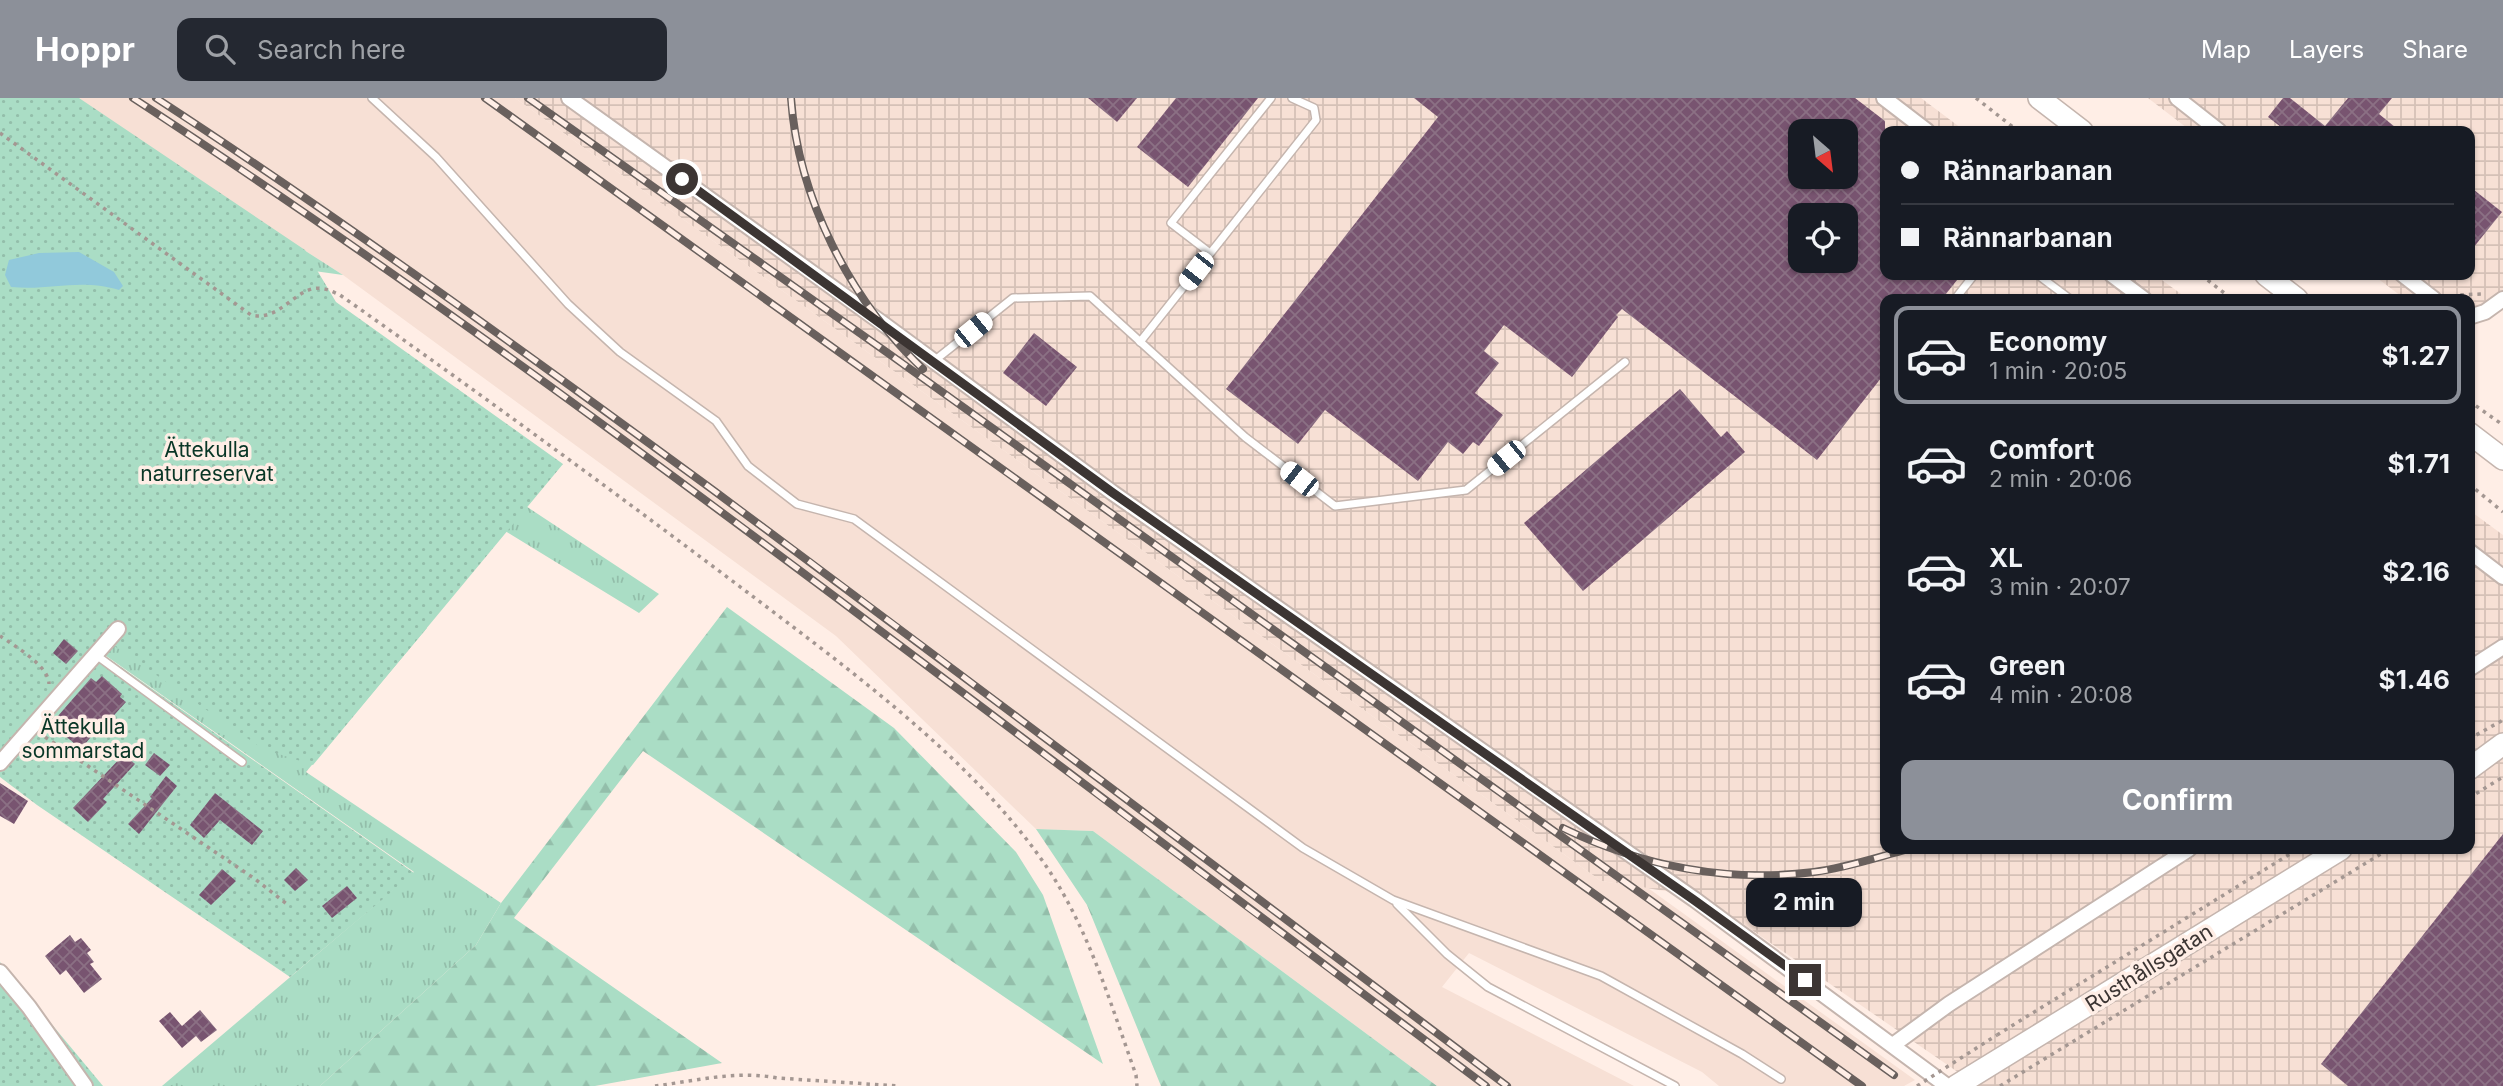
<!DOCTYPE html>
<html lang="en">
<head>
<meta charset="utf-8">
<style>
  body { margin:0; font-family:Inter,sans-serif; background:#242831; color:#f1f3f6; height:100vh; display:flex; flex-direction:column; font-size:26px; white-space:nowrap }
  * { box-sizing:border-box; margin:0 }
  p { font-size:23px; color:#9ea1a6 }
  .icon { flex:none; width:38px; height:38px; fill:none; stroke:currentColor; stroke-width:2; stroke-linecap:round; stroke-linejoin:round }
  .map { position:relative; flex:1; overflow:hidden }
  .drawer { position:absolute; left:1880px; top:196px; width:595px; height:560px; display:flex; flex-direction:column; background:#171b24; border-radius:14px; box-shadow:0 2px 5px #0004 }
  .drawer>* { flex:none }
  .top-card { position:absolute; left:1880px; top:28px; width:595px; height:154px; border-radius:14px; box-shadow:0 2px 5px #0004; display:grid; align-content:center; height:154px; padding:0 21px; background:#171b24 }
  .needle { width:46px; rotate:152deg }
  .tools { position:absolute; left:1788px; top:21px; display:grid; gap:14px }
  .tools a { display:grid; place-items:center; width:70px; height:70px; border-radius:14px; background:#171b24; box-shadow:0 2px 5px #0004; font-size:35px }
  .end { position:absolute; width:32px; height:32px; margin:-16px; border:9px solid #3c3533; background:#fff; box-shadow:0 0 0 4px #fff }
  .from { border-radius:50% }
  .bubble { position:absolute; height:49px; border-radius:14px; background:#171b24; box-shadow:0 2px 5px #0004; font-size:23px; font-weight:700; line-height:49px; text-align:center }
  .car { position:absolute; width:21px; height:42px; margin:-21px -10px; border-radius:9px; box-shadow:0 0 5px 2px #0007; background:linear-gradient(#fff 24%,#345 0 40%,#fff 0 76%,#345 0 86%,#fff 0) }
  .top-card b { display:flex; align-items:center; gap:24px; height:66px; font-size:26px }
  .top-card b+b { border-top:2px solid #363941 }
  .top-card i { width:18px; height:18px; background:#f1f3f6 }
  ul { padding:12px 0 0; list-style:none }
  li { display:flex; align-items:center; gap:21px; height:98px; margin:0 14px 10px; padding:0 7px; border:4px solid transparent; border-radius:14px }
  li div { flex:1 }
  li b { display:block; font-size:26px }
  li em { font-style:normal; font-weight:700 }
  li.current { border-color:#8c9099 }
  li>.icon { width:63px; height:63px; stroke-width:1.5 }
  .cta { display:flex; gap:14px; margin-top:auto; padding:14px 21px }
  .cta a { flex:1; height:80px; border-radius:14px; background:#8c9099; color:#fff; font-size:28px; font-weight:700; line-height:80px; text-align:center }
  header { display:flex; align-items:center; gap:42px; box-sizing:border-box; height:98px; padding:0 35px; background:#8c9099; color:#fff }
  header strong { font-size:33px }
  nav { display:flex; gap:38px; margin-inline-start:auto; font-size:24px }
  .search { width:490px; height:63px; background:#242831; display:flex; align-items:center; gap:18px; box-sizing:border-box; padding:0 24px; border-radius:14px; color:#9ea1a6; font-size:26px }
  .map>svg:first-child { display:block }
</style>
</head>
<body>
<header>
<strong>Hoppr</strong>
<div class="search"><svg class="icon" aria-label="search" viewBox="0 0 24 24"><circle cx="10" cy="10" r="6"/><path d="M15 15l6 6"/></svg>Search here</div>
<nav><a>Map</a><a>Layers</a><a>Share</a></nav>
</header>
<div class="map">
<svg width="2503" height="988" viewBox="0 0 2503 988">
  <defs>
    <pattern id="industrial-grid" width="8" height="8" patternUnits="userSpaceOnUse" patternTransform="scale(1.75)"><rect width="8" height="8" fill="#f7e0d5"/><path d="M0 4h8M4 0v8" fill="none" stroke="#d5c1b7"/></pattern>
    <pattern id="grass-tufts" width="24" height="20" patternUnits="userSpaceOnUse" patternTransform="scale(1.75)"><rect width="24" height="20" fill="#aaddc5"/><path d="M3 7l-1-3M5 7V3M7 7l1-3M15 17l-1-3M17 17v-4M19 17l1-3" fill="none" stroke="#93beaa"/></pattern>
    <pattern id="forest-firs" width="22" height="20" patternUnits="userSpaceOnUse" patternTransform="scale(1.75)"><rect width="22" height="20" fill="#aaddc5"/><path d="M5 1l3.5 6h-7zM16 11l3.5 6h-7z" fill="#93beaa"/></pattern>
    <pattern id="park-dots" width="8" height="8" patternUnits="userSpaceOnUse" patternTransform="scale(1.75)"><rect width="8" height="8" fill="#aaddc5"/><path d="M2 2h.1M6 6h.1" fill="none" stroke="#93beaa" stroke-width="1.8" stroke-linecap="round"/></pattern>
    <pattern id="building-cross-hatch" width="8" height="8" patternUnits="userSpaceOnUse" patternTransform="scale(1.75)"><rect width="8" height="8" fill="#785470"/><path d="M0 0l8 8M0 8l8-8" fill="none" stroke="#8b7084"/></pattern>
  </defs>
  <rect width="100%" height="100%" fill="#ffeee6"/>
  <g fill="url(#industrial-grid)" fill-rule="evenodd">
    <path d="M515 0H1921L1965 33H1885V177H2155L2188 201H1885V751H2469V412L2503 437V988H1978L1704 799 1601 783ZM1801 33H1846V79H1801ZM1801 117H1846V163H1801Z"/>
    <path d="M2148 0H2503V206L2483 223 2469 222V201H2405L2373 177H2469V33H2191Z"/>
  </g>
  <path fill="#f7e0d5" d="M67 0H515L1601 783 1648 790 1915 982 1904 988H1719L1702 974 1469 855 1442 889 1634 988H1437L1093 733 1036 731 836 538 343 177Z"/>
  <path fill="url(#grass-tufts)" d="M67 0 343 177 307 172 344 288 659 496 639 515 383 358 427 530 306 674 501 805 476 847 320 988H162L414 774 92 548Z"/>
  <g fill="url(#forest-firs)">
    <path d="M727 509 894 630 1016 754 1043 797 1103 966 643 653 514 820 722 965 595 988H320L476 847 501 805Z"/>
    <path d="M1036 731 1093 733 1437 988H1161L1087 807Z"/>
  </g>
  <g fill="url(#park-dots)">
    <path d="M0 0H79L305 152 336 204 563 366 313 667 263 651 113 547 104 557 414 775 290 879 37 707 0 679Z"/>
    <path d="M0 864 103 988H0Z"/>
  </g>
  <path fill="#91c9db" d="M79 154 114 174 123 188 119 192C78 180 51 193 11 189L5 177 9 162 39 155Z"/>
  <g fill="url(#building-cross-hatch)" fill-rule="evenodd">
    <path d="M1088 0H1137L1117 24Z"/>
    <path d="M1176 0H1258L1188 89 1137 49Z"/>
    <path d="M1414 0H1855L1885 23V177H1961L1942 201H1885V275L1817 362 1622 211 1616 217 1618 219 1572 279 1504 227 1484 253 1499 265 1475 295 1503 317 1479 348 1473 344 1463 356 1448 344 1418 383 1325 312 1298 346 1226 291 1438 19ZM1801 33H1846V79H1801ZM1801 117H1846V163H1801Z"/>
    <path d="M2283 0H2290L2325 28 2348 0H2392L2379 16 2400 33H2286L2268 19Z"/>
    <path d="M2469 88 2502 114 2469 155Z"/>
    <path d="M1034 235 1077 269 1046 308 1003 275Z"/>
    <path d="M1680 291 1721 339 1727 333 1745 354 1583 493 1524 425Z"/>
    <path d="M64 541 78 553 66 566 53 555Z"/>
    <path d="M102 578 122 596 120 599 126 604 106 626 103 624 81 651 51 626 91 580 96 584Z"/>
    <path d="M154 655 170 667 160 678 145 667Z"/>
    <path d="M124 656 135 666 103 701 107 704 88 724 73 710Z"/>
    <path d="M166 678 177 688 139 736 128 726 152 700 150 699Z"/>
    <path d="M0 685 28 703 14 726 0 718Z"/>
    <path d="M215 695 263 733 252 747 220 722 204 740 190 727Z"/>
    <path d="M2503 736V988H2348L2321 966Z"/>
    <path d="M296 770 308 782 295 793 284 782Z"/>
    <path d="M222 771 236 783 211 807 199 797Z"/>
    <path d="M347 788 357 800 332 820 322 808Z"/>
    <path d="M70 837 75 844 81 840 91 852 87 855 94 864 90 866 102 881 84 895 66 872 60 877 45 858Z"/>
    <path d="M200 912 217 932 201 944 196 938 182 950 159 923 170 914 182 928Z"/>
  </g>
  <g fill="none" stroke-linecap="round" stroke-linejoin="round">
    <g stroke="#c5b5ae" stroke-width="10">
      <g id="lane">
        <path d="M372 0 436 59 568 206 620 254 716 323 748 368 797 406 854 421 1303 750 1393 802 1601 878 1742 956 1781 981"/>
        <path d="M1210 155 1171 125 1271 0"/>
        <path d="M2038 177 2070 201"/>
        <path d="M1955 201 1974 177"/>
        <path d="M1140 244 1316 22 1314 10 1292 0"/>
        <path d="M934 263 1013 200 1090 198 1245 339 1335 408 1466 392 1625 264"/>
        <path d="M96 557 242 664"/>
        <path d="M1397 806 1447 856 1488 889 1675 988"/>
      </g>
    </g>
    <g stroke="#c5b5ae" stroke-width="18">
      <g id="street">
        <path d="M569 0 882 225 1113 395 1694 801 1947 988"/>
        <path d="M1884 0 1927 33"/>
        <path d="M2177 0 2219 33"/>
        <path d="M2112 177 2144 201"/>
        <path d="M2403 177 2434 201"/>
        <path d="M2469 219 2485 214 2503 201"/>
        <path d="M2469 453 2503 479"/>
        <path d="M2469 571 2503 549"/>
        <path d="M0 665 118 531"/>
        <path d="M0 874 29 909 85 988"/>
        <path d="M1893 947 1949 906 2189 751"/>
      </g>
    </g>
    <g stroke="#c5b5ae" stroke-width="24">
      <g id="secondary">
        <path d="M2039 0 2082 33"/>
        <path d="M2266 177 2297 201"/>
        <path d="M2469 335 2503 361"/>
        <path d="M2469 671 2503 646"/>
        <path d="M1956 988 2341 751"/>
      </g>
    </g>
    <g stroke="#a49792" stroke-width="3.5" stroke-dasharray="3.5 5" stroke-linecap="butt">
      <path d="M1976 0 2018 33"/>
      <path d="M0 35 251 217C281 225 298 184 324 191 330 192 335 195 340 197 478 294 613 393 747 494 851 573 981 667 1052 777 1091 838 1112 910 1136 977L1137 988"/>
      <path d="M2201 177 2232 201"/>
      <path d="M2455 201 2456 197 2481 196"/>
      <path d="M2469 303 2503 327"/>
      <path d="M2469 386 2503 414"/>
      <path d="M0 538C15 548 49 568 49 586"/>
      <path d="M45 639 255 781 288 807"/>
      <path d="M2469 641 2503 622"/>
      <path d="M2469 700 2503 679"/>
      <path d="M1997 937 2298 751"/>
      <path d="M655 988C695 983 737 972 777 980L898 988"/>
      <path d="M2000 988 2389 751"/>
    </g>
    <use href="#lane" stroke="#fff" stroke-width="7"/>
    <use href="#street" stroke="#fff" stroke-width="14"/>
    <use href="#secondary" stroke="#fff" stroke-width="21"/>
    <g stroke="#69605d" stroke-width="8">
      <g id="rail">
        <path d="M133 0C408 179 672 376 934 573 1118 712 1302 850 1486 988"/>
        <path d="M156 0C346 124 530 258 713 392 979 589 1242 789 1507 988"/>
        <path d="M485 0 1862 988"/>
        <path d="M528 0 892 258 1894 977"/>
        <path d="M791 0C798 100 850 202 923 271"/>
        <path d="M1563 730C1641 768 1727 785 1814 774 1846 770 1878 759 1909 751"/>
      </g>
    </g>
    <use href="#rail" stroke="#ffeee6" stroke-width="5" stroke-dasharray="16" stroke-linecap="butt"/>
    <path stroke="#a49792" stroke-width="3.5" stroke-dasharray="3.5 5" stroke-linecap="butt" d="M1917 988 1997 937"/>
  </g>
  <g fill="none" stroke-linecap="round" stroke-linejoin="round">
    <path stroke="#3c3533" stroke-width="9" d="M682 81 1113 395 1694 802 1805 882"/>
  </g>
  <g text-anchor="middle" stroke-width="7" stroke-linejoin="round" paint-order="stroke">
    <g font-size="21" fill="#093626" stroke="#ffeee6">
      <text x="207" y="359">Ättekulla<tspan x="207" dy="24">naturreservat</tspan></text>
      <text x="83" y="636">Ättekulla<tspan x="83" dy="24">sommarstad</tspan></text>
    </g>
    <g font-size="21" fill="#3c3533" stroke="#ffeee6">
      <text transform="translate(2149 870) rotate(-32)" y="7">Rusthållsgatan</text>
    </g>
  </g>
</svg>
<div class="tools">
<a><svg class="needle" viewBox="-14 -14 28 28"><path d="M0-13l5 13h-10z" fill="#e53935"/><path d="M0 13l5-13h-10z" fill="#9ea1a6"/></svg></a>
<a><svg class="icon" aria-label="locate" viewBox="0 0 24 24"><circle cx="12" cy="12" r="6"/><path d="M12 2v4M12 18v4M2 12h4M18 12h4"/></svg></a>
</div>
<i class="end from" style="left:682px;top:81px"></i>
<i class="end" style="left:1805px;top:882px"></i>
<div class="bubble" style="left:1746px;top:780px;width:116px">2 min</div>
<i class="car" style="left:1196px;top:173px;rotate:218deg"></i>
<i class="car" style="left:973px;top:232px;rotate:51deg"></i>
<i class="car" style="left:1506px;top:360px;rotate:231deg"></i>
<i class="car" style="left:1299px;top:381px;rotate:308deg"></i>
<div class="top-card">
<b><i class="from"></i>Rännarbanan</b>
<b><i></i>Rännarbanan</b>
</div>
<section class="drawer">
<ul>
<li class="current"><svg class="icon" aria-label="car" viewBox="0 0 24 24"><path d="M5 17H2v-5l4-1 3-4h7l3 4 3 1v5h-3M9 17h6M6 11h13"/><circle cx="7" cy="17" r="2"/><circle cx="17" cy="17" r="2"/></svg><div><b>Economy</b><p>1 min · 20:05</p></div><em>$1.27</em></li>
<li><svg class="icon" aria-label="car" viewBox="0 0 24 24"><path d="M5 17H2v-5l4-1 3-4h7l3 4 3 1v5h-3M9 17h6M6 11h13"/><circle cx="7" cy="17" r="2"/><circle cx="17" cy="17" r="2"/></svg><div><b>Comfort</b><p>2 min · 20:06</p></div><em>$1.71</em></li>
<li><svg class="icon" aria-label="car" viewBox="0 0 24 24"><path d="M5 17H2v-5l4-1 3-4h7l3 4 3 1v5h-3M9 17h6M6 11h13"/><circle cx="7" cy="17" r="2"/><circle cx="17" cy="17" r="2"/></svg><div><b>XL</b><p>3 min · 20:07</p></div><em>$2.16</em></li>
<li><svg class="icon" aria-label="car" viewBox="0 0 24 24"><path d="M5 17H2v-5l4-1 3-4h7l3 4 3 1v5h-3M9 17h6M6 11h13"/><circle cx="7" cy="17" r="2"/><circle cx="17" cy="17" r="2"/></svg><div><b>Green</b><p>4 min · 20:08</p></div><em>$1.46</em></li>
</ul>
<div class="cta"><a>Confirm</a></div>
</section>
</div>
</body>
</html>
